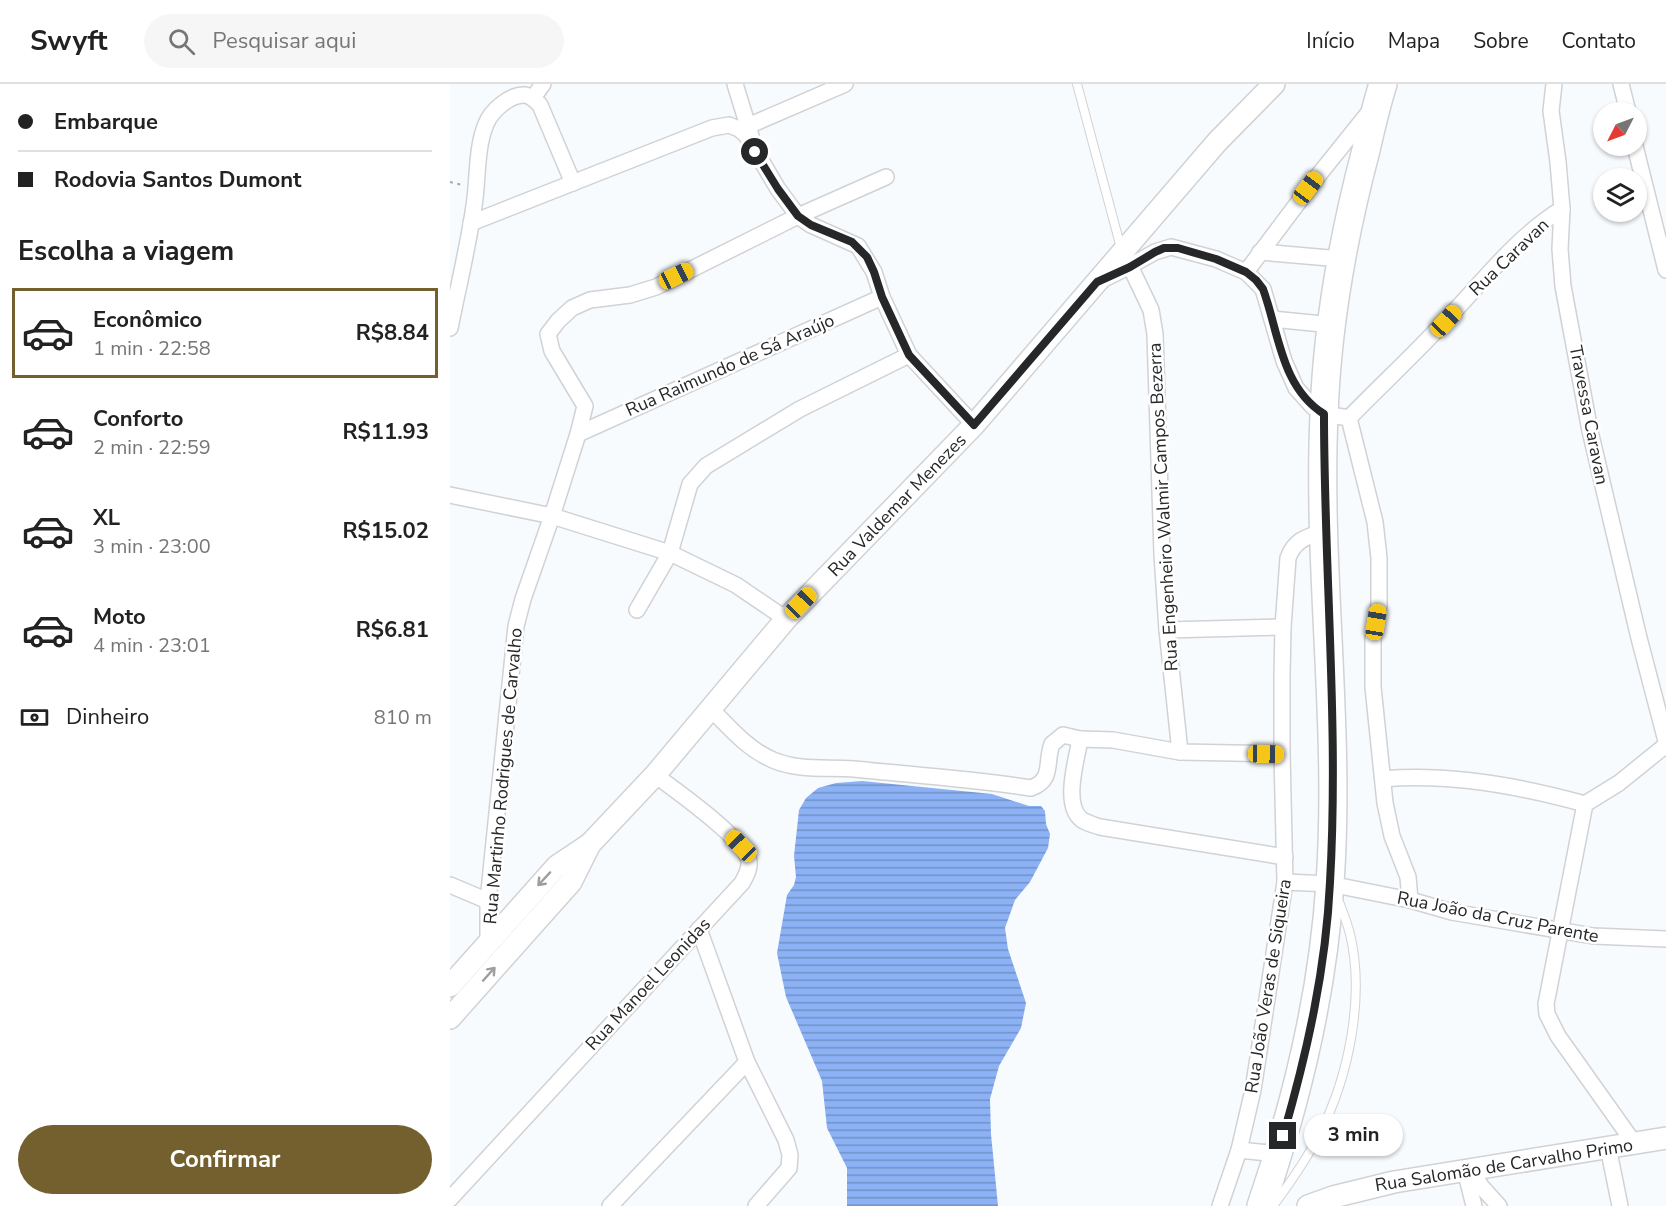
<!DOCTYPE html>
<html lang="pt">
<head>
<meta charset="utf-8">
<style>
  body { margin:0; font-family:"Nunito Sans",sans-serif; background:#f6f6f6; color:#222; height:100vh; display:flex; flex-direction:column; font-size:22px; white-space:nowrap }
  * { box-sizing:border-box; margin:0 }
  p { font-size:20px; color:#767676 }
  .icon { flex:none; width:33px; height:33px; fill:none; stroke:currentColor; stroke-width:2; stroke-linecap:round; stroke-linejoin:round }
  .map { position:relative; flex:1; overflow:hidden }
  .sheet { display:flex; flex-direction:column; background:#fff; width:450px }
  .sheet>* { flex:none }
  .banner { display:grid; align-content:center; height:132px; padding:0 18px; background:#fff }
  .needle { width:39px; rotate:228deg }
  .fabs { position:absolute; left:1143px; top:18px; display:grid; gap:12px }
  .fabs a { display:grid; place-items:center; width:54px; height:54px; border-radius:50%; background:#fff; box-shadow:0 2px 4px #0004; font-size:30px }
  .end { position:absolute; width:27px; height:27px; margin:-14px; border:8px solid #262728; background:#fff; box-shadow:0 0 0 3px #fff }
  .from { border-radius:50% }
  .bubble { position:absolute; height:42px; border-radius:21px; background:#fff; box-shadow:0 2px 4px #0004; font-size:20px; font-weight:700; line-height:42px; text-align:center }
  .car { position:absolute; width:18px; height:36px; margin:-18px -9px; border-radius:8px; box-shadow:0 0 4px 2px #0007; background:linear-gradient(#f5c518 24%,#345 0 40%,#f5c518 0 76%,#345 0 86%,#f5c518 0) }
  .banner b { display:flex; align-items:center; gap:21px; height:57px; font-size:22px }
  .banner b+b { border-top:2px solid #e0e0e0 }
  .banner i { width:15px; height:15px; background:#222 }
  ul { padding:0; list-style:none }
  li { display:flex; align-items:center; gap:18px; height:90px; margin:0 12px 9px; padding:0 6px; border:3px solid transparent; border-radius:0px }
  li div { flex:1 }
  li b { display:block; font-size:22px }
  li em { font-style:normal; font-weight:700 }
  li.active { border-color:#745f2f }
  li>.icon { width:54px; height:54px; stroke-width:1.5 }
  h2 { padding:0 18px; font-size:27px; line-height:72px }
  .pay { display:flex; align-items:center; gap:15px; height:66px; padding:0 18px; font-size:22px }
  .pay p { margin-inline-start:auto }
  .button { display:flex; gap:12px; margin-top:auto; padding:12px 18px }
  .button a { flex:1; height:69px; border-radius:36px; background:#745f2f; color:#fff; font-size:24px; font-weight:700; line-height:69px; text-align:center }
  header { display:flex; align-items:center; gap:36px; box-sizing:border-box; height:84px; padding:0 30px; background:#fff; border-bottom:2px solid #e0e0e0 }
  header strong { font-size:28px }
  nav { display:flex; gap:33px; margin-inline-start:auto; font-size:21px }
  .search { width:420px; height:54px; background:#f6f6f6; display:flex; align-items:center; gap:15px; box-sizing:border-box; padding:0 21px; border-radius:33px; color:#767676; font-size:22px }
  main { display:flex; flex:1; min-height:0 }
  .map>svg:first-child { display:block }
</style>
</head>
<body>
<header>
<strong>Swyft</strong>
<div class="search"><svg class="icon" aria-label="search" viewBox="0 0 24 24"><circle cx="10" cy="10" r="6"/><path d="M15 15l6 6"/></svg>Pesquisar aqui</div>
<nav><a>Início</a><a>Mapa</a><a>Sobre</a><a>Contato</a></nav>
</header>
<main>
<section class="sheet">
<div class="banner">
<b><i class="from"></i>Embarque</b>
<b><i></i>Rodovia Santos Dumont</b>
</div>
<h2>Escolha a viagem</h2>
<ul>
<li class="active"><svg class="icon" aria-label="car" viewBox="0 0 24 24"><path d="M5 17H2v-5l4-1 3-4h7l3 4 3 1v5h-3M9 17h6M6 11h13"/><circle cx="7" cy="17" r="2"/><circle cx="17" cy="17" r="2"/></svg><div><b>Econômico</b><p>1 min · 22:58</p></div><em>R$8.84</em></li>
<li><svg class="icon" aria-label="car" viewBox="0 0 24 24"><path d="M5 17H2v-5l4-1 3-4h7l3 4 3 1v5h-3M9 17h6M6 11h13"/><circle cx="7" cy="17" r="2"/><circle cx="17" cy="17" r="2"/></svg><div><b>Conforto</b><p>2 min · 22:59</p></div><em>R$11.93</em></li>
<li><svg class="icon" aria-label="car" viewBox="0 0 24 24"><path d="M5 17H2v-5l4-1 3-4h7l3 4 3 1v5h-3M9 17h6M6 11h13"/><circle cx="7" cy="17" r="2"/><circle cx="17" cy="17" r="2"/></svg><div><b>XL</b><p>3 min · 23:00</p></div><em>R$15.02</em></li>
<li><svg class="icon" aria-label="car" viewBox="0 0 24 24"><path d="M5 17H2v-5l4-1 3-4h7l3 4 3 1v5h-3M9 17h6M6 11h13"/><circle cx="7" cy="17" r="2"/><circle cx="17" cy="17" r="2"/></svg><div><b>Moto</b><p>4 min · 23:01</p></div><em>R$6.81</em></li>
</ul>
<div class="pay"><svg class="icon" aria-label="cash" viewBox="0 0 24 24"><path d="M3 7h18v10H3z"/><circle cx="12" cy="12" r="2"/></svg>Dinheiro<p>810 m</p></div>
<div class="button"><a>Confirmar</a></div>
</section>
<div class="map">
<svg width="1216" height="1122" viewBox="0 0 1216 1122">
  <defs>
    <pattern id="water-rules" width="6" height="5" patternUnits="userSpaceOnUse" patternTransform="scale(1.5)"><rect width="6" height="5" fill="#8cb1f4"/><path d="M0 2.5h6" fill="none" stroke="#7290c6"/></pattern>
  </defs>
  <rect width="100%" height="100%" fill="#f8fbfe"/>
  <path fill="url(#water-rules)" d="M412 697 542 710 579 722H591L595 727 596 740 600 750 598 764 580 798 565 816 555 844 558 865 576 919 571 944 549 982 540 1015 541 1050 548 1122H397V1084L377 1044 372 997 336 913 327 869 337 811 344 801 346 793 344 772 349 726 356 714 368 704 386 699Z"/>
  <g fill="none" stroke-linecap="round" stroke-linejoin="round">
    <g stroke="#d0d2d5" stroke-width="10">
      <g id="lane">
        <path d="M627 0 671 164"/>
        <path d="M823 1122C840 1099 857 1075 870 1049 899 992 915 912 900 850 897 838 892 826 888 815"/>
      </g>
    </g>
    <g stroke="#d0d2d5" stroke-width="18">
      <g id="street">
        <path d="M285 0 301 52"/>
        <path d="M1104 0 1101 27 1108 78 1112 125 1110 165 1113 202 1140 347 1189 554 1216 657"/>
        <path d="M1171 0 1178 28"/>
        <path d="M83 14 93 0"/>
        <path d="M298 42 395 0"/>
        <path d="M1185 62 1216 186"/>
        <path d="M21 139 262 44 279 41 289 45 296 51 328 105 348 132 361 141 408 162 424 188 432 213 459 271 524 341"/>
        <path d="M810 168 891 175"/>
        <path d="M680 182 701 226 705 250 712 470 717 546 730 668"/>
        <path d="M796 188 871 88 920 27"/>
        <path d="M652 196 680 182 705 168 721 163 766 175 796 188 813 205 834 277 846 304 863 323 874 330 899 334C931 301 965 270 996 236 1033 198 1066 153 1112 125"/>
        <path d="M822 235 882 241"/>
        <path d="M0 244C8 204 18 163 24 122 28 97 26 63 36 40 41 27 60 10 75 11 82 12 86 17 90 21L123 99"/>
        <path d="M899 334 925 438 929 474V521L923 555V603L935 719 942 752 958 793 960 816"/>
        <path d="M128 350 432 213"/>
        <path d="M0 411 102 432 220 469 286 501 336 535"/>
        <path d="M187 526 220 469 240 400 256 382 350 325 459 271"/>
        <path d="M717 546 833 543"/>
        <path d="M260 624C279 643 297 665 323 676 349 687 376 683 404 685 463 691 522 695 581 704 604 696 595 678 602 660L613 651 630 655"/>
        <path d="M832 670 730 668 663 656 630 655C627 675 612 721 632 736 637 739 644 741 650 743L835 773"/>
        <path d="M933 695C1000 689 1070 702 1135 720"/>
        <path d="M835 798 880 800 960 816 1002 828 1143 852 1216 855"/>
        <path d="M0 801 38 817"/>
        <path d="M249 845 297 978 336 1056 340 1071 339 1084 306 1122"/>
        <path d="M38 857V817L66 542 73 515 102 432 128 350 135 322 102 267 98 250 108 237 122 224 140 216 180 211 206 203 348 132 436 93"/>
        <path d="M1184 1059 1108 952 1097 930 1096 920 1135 720 1169 699 1216 661"/>
        <path d="M1158 1063 1170 1122"/>
        <path d="M789 1066 828 1070"/>
        <path d="M1021 1085 1031 1102 1049 1122"/>
        <path d="M1015 1086 1024 1122"/>
        <path d="M0 1115 292 799C296 792 300 785 299 777 295 755 225 706 205 691"/>
        <path d="M160 1122 297 978"/>
        <path d="M770 1122 789 1066 803 1006 835 798 832 670V591L833 543 838 474C845 455 857 453 875 447"/>
      </g>
    </g>
    <g stroke="#d0d2d5" stroke-width="24">
      <g id="secondary">
        <path d="M0 902 107 782 140 760 205 691 336 535 524 341 767 58 824 0"/>
        <path d="M0 934 121 798 140 760"/>
        <path d="M858 1122 883 1113 944 1098 1216 1054"/>
      </g>
    </g>
    <g stroke="#d0d2d5" stroke-width="30">
      <path id="highway" d="M811 1122C847 1017 873 910 880 799 891 643 867 487 874 331 877 241 893 153 916 66 921 44 926 22 933 0"/>
    </g>
    <path stroke="#a7a9ac" stroke-width="2" stroke-dasharray="3 4.5" stroke-linecap="butt" d="M0 98 12 101"/>
    <use href="#lane" stroke="#fff" stroke-width="8"/>
    <use href="#street" stroke="#fff" stroke-width="15"/>
    <use href="#secondary" stroke="#fff" stroke-width="21"/>
    <use href="#highway" stroke="#fff" stroke-width="27"/>
  </g>
  <defs><path id="oneway-shaft" d="M-6 0H5M1.5-3L5.5 0L1.5 3" fill="none" stroke-width="1.6" stroke-linecap="round" stroke-linejoin="round" transform="scale(1.5)"/></defs>
  <g stroke="#9d9e9e">
    <use href="#oneway-shaft" transform="translate(94 795) rotate(133)"/>
    <use href="#oneway-shaft" transform="translate(39 890) rotate(-48)"/>
  </g>
  <g fill="none" stroke-linecap="round" stroke-linejoin="round">
    <path stroke="#262728" stroke-width="8" d="M305 68 328 105 348 132 361 141 402 158 417 173 424 188 432 213 459 271 524 341 647 198 680 183 705 168 714 164H728L766 175 796 188 806 196 813 205C829 249 831 303 874 330 874 486 889 643 880 798 876 885 857 969 833 1052"/>
  </g>
  <g text-anchor="middle" stroke-width="5" stroke-linejoin="round" paint-order="stroke">
    <g font-size="18" fill="#262728" stroke="#fff">
      <text transform="translate(1059 173) rotate(-44)" y="6">Rua Caravan</text>
      <text transform="translate(280 281) rotate(-24)" y="6">Rua Raimundo de Sá Araújo</text>
      <text transform="translate(1139 331) rotate(79)" y="6">Travessa Caravan</text>
      <text transform="translate(447 421) rotate(-46)" y="6">Rua Valdemar Menezes</text>
      <text transform="translate(713 423) rotate(-93)" y="6">Rua Engenheiro Walmir Campos Bezerra</text>
      <text transform="translate(53 692) rotate(-85)" y="6">Rua Martinho Rodrigues de Carvalho</text>
      <text transform="translate(1048 833) rotate(11)" y="6">Rua João da Cruz Parente</text>
      <text transform="translate(198 900) rotate(-47)" y="6">Rua Manoel Leonidas</text>
      <text transform="translate(818 902) rotate(-81)" y="6">Rua João Veras de Siqueira</text>
      <text transform="translate(1054 1081) rotate(-9)" y="6">Rua Salomão de Carvalho Primo</text>
    </g>
  </g>
</svg>
<div class="fabs">
<a><svg class="needle" viewBox="-14 -14 28 28"><path d="M0-13l5 13h-10z" fill="#e53935"/><path d="M0 13l5-13h-10z" fill="#767676"/></svg></a>
<a><svg class="icon" aria-label="layers" viewBox="0 0 24 24"><path d="M12 4l9 5-9 5-9-5zM3 14l9 5 9-5"/></svg></a>
</div>
<i class="end from" style="left:305px;top:68px"></i>
<i class="end" style="left:833px;top:1052px"></i>
<div class="bubble" style="left:854px;top:1030px;width:99px">3 min</div>
<i class="car" style="left:858px;top:104px;rotate:37deg"></i>
<i class="car" style="left:226px;top:192px;rotate:64deg"></i>
<i class="car" style="left:996px;top:237px;rotate:43deg"></i>
<i class="car" style="left:351px;top:519px;rotate:44deg"></i>
<i class="car" style="left:926px;top:538px;rotate:9deg"></i>
<i class="car" style="left:816px;top:670px;rotate:91deg"></i>
<i class="car" style="left:291px;top:762px;rotate:316deg"></i>
</div>
</main>
</body>
</html>
